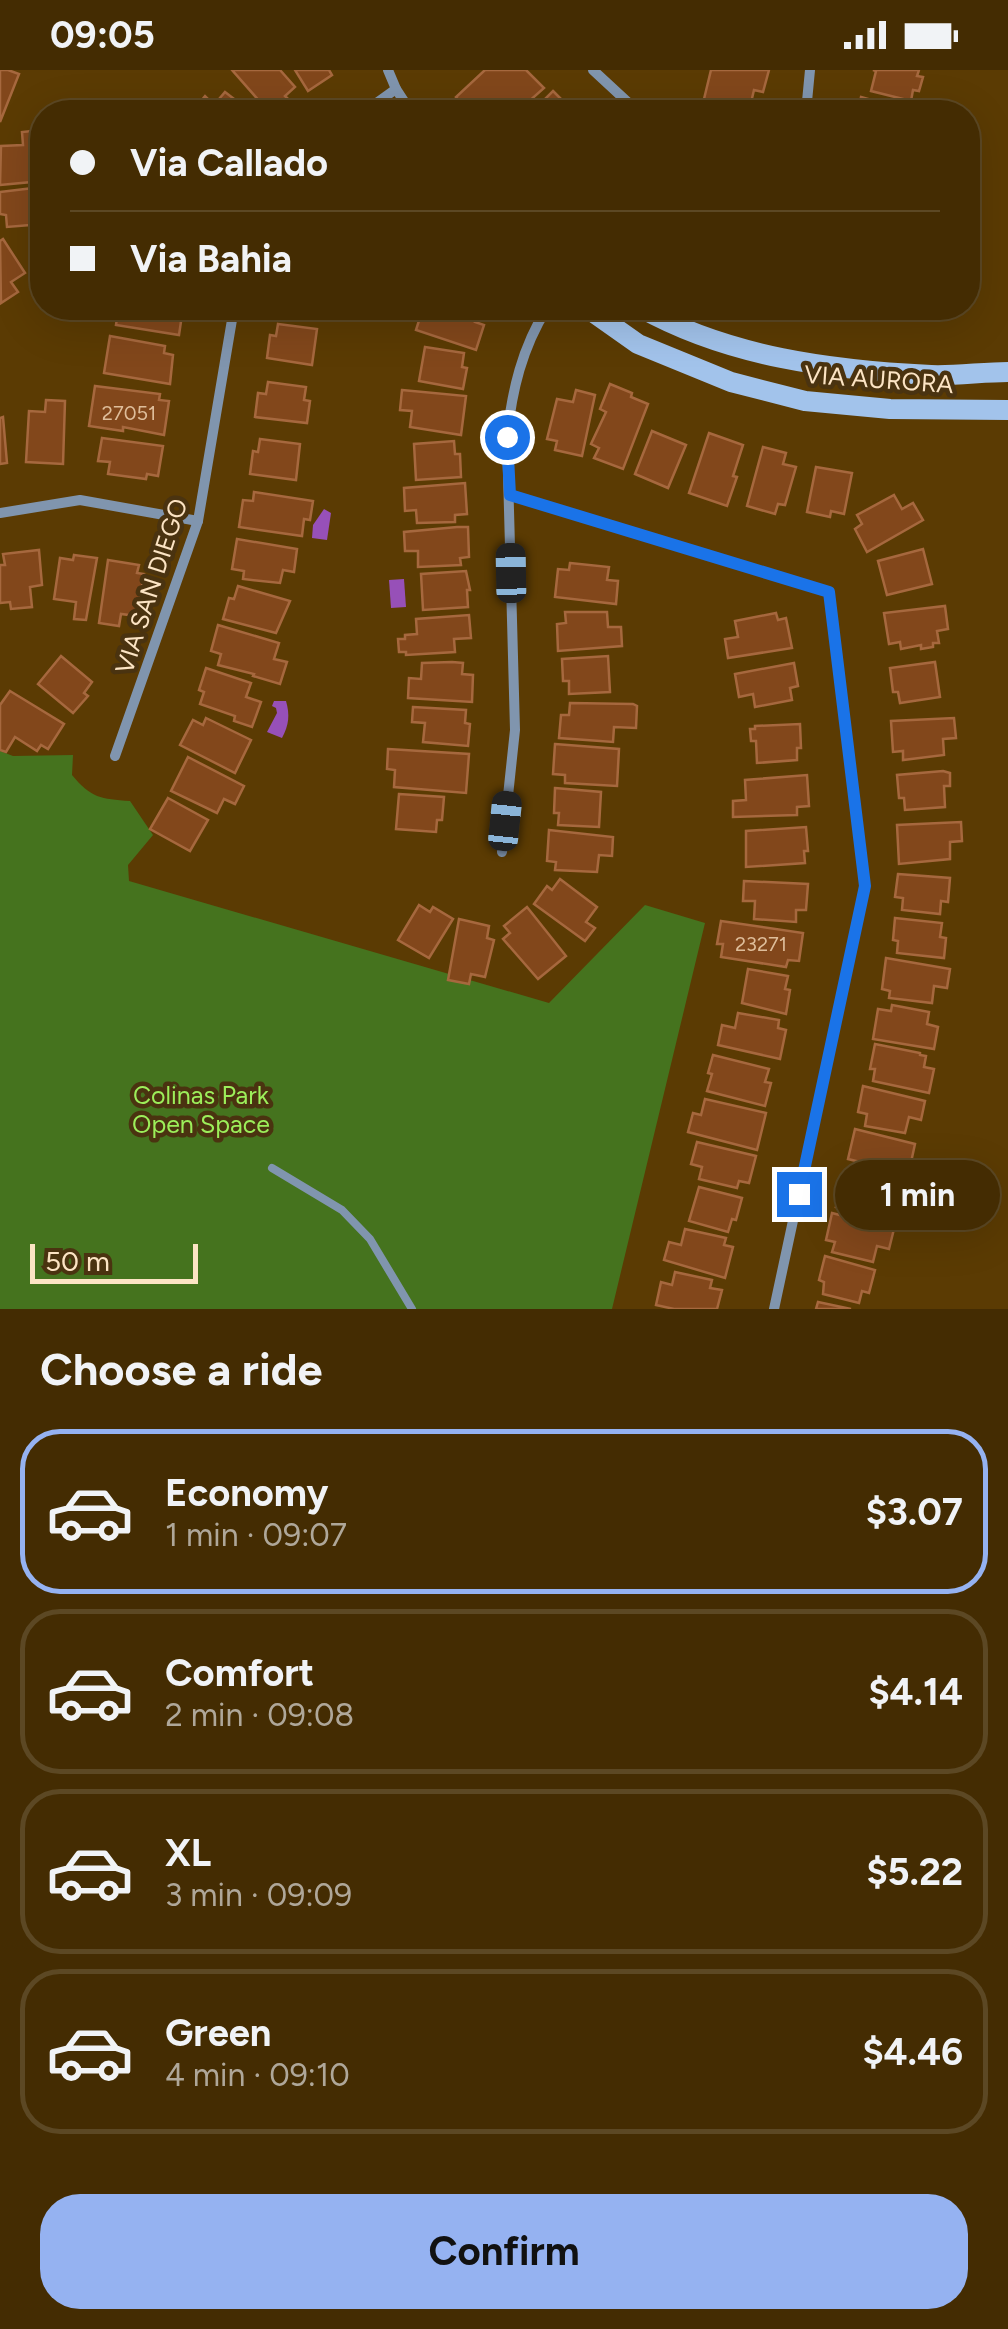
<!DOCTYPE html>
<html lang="en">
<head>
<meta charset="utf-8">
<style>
  body { margin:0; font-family:Figtree,sans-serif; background:#4e3811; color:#f1f3f6; height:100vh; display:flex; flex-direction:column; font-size:38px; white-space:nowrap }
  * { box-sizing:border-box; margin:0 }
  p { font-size:32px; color:#afa799 }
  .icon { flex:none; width:55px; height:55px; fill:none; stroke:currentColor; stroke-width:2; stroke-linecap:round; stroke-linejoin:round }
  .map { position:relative; height:1239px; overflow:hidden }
  .sheet { display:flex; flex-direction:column; background:#442c02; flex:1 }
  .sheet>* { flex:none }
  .guide { position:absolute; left:30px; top:30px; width:950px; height:220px; border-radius:40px; box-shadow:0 10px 40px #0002,0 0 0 2px #5c4824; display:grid; align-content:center; height:220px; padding:0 40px; background:#442c02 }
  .scale { position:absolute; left:30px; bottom:25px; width:168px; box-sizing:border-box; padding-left:10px; border:5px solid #fce4c4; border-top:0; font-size:28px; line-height:35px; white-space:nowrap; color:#fce4c4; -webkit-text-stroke:8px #4a3310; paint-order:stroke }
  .end { position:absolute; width:45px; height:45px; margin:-22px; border:12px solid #1a73e8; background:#fff; box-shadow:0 0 0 5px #fff }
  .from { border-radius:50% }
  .bubble { position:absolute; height:70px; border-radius:35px; background:#442c02; box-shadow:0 10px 40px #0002,0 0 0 2px #5c4824; font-size:32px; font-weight:700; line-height:70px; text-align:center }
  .car { position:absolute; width:30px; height:60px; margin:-30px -15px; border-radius:12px; box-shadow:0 0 8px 2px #0007; background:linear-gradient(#222 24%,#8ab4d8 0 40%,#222 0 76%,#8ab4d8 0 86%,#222 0) }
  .guide b { display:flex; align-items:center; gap:35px; height:95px; font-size:38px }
  .guide b+b { border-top:2px solid #5c4824 }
  .guide i { width:25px; height:25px; background:#f1f3f6 }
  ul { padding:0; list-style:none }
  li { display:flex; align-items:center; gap:30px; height:165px; margin:0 20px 15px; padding:0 20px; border:5px solid #5c4824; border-radius:40px }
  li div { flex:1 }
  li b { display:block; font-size:38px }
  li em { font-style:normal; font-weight:700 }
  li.on { border-color:#95b2f1 }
  li>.icon { width:90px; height:90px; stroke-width:1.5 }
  h2 { padding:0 40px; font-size:45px; line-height:120px }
  .primary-button { display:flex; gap:20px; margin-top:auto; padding:20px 40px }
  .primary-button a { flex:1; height:115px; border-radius:40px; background:#95b2f1; color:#111; font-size:40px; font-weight:700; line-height:115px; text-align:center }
  .status { display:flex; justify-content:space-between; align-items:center; height:70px; padding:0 50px; background:#442c02; direction:ltr }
  .status svg { height:28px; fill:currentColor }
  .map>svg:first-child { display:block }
</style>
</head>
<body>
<div class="status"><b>09:05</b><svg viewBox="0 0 49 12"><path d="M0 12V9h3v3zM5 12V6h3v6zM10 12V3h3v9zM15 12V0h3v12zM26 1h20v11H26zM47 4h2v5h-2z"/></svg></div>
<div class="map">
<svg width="1008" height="1239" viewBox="0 0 1008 1239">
  <rect width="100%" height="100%" fill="#5b3b03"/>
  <path fill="#45731e" d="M0 681 13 686 73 685 72 705C91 728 101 729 130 731L153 765 128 795 129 811 549 933 645 835 705 853 612 1239H0Z"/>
  <g fill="#9750b8">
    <path d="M324 439 331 443 327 470 312 468 313 455Z"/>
    <path d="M404 509 406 537 391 538 389 510Z"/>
    <path d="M274 631H286C290 645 289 655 282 668L267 662 277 643 276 638 272 636Z"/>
  </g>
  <g fill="#82471b" stroke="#a6683e" stroke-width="2.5">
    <path d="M0 0H8L19 4 0 52Z"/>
    <path d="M232 0H280L295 17 285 26 289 30 275 42H269Z"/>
    <path d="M295 0H329L332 5 308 21Z"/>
    <path d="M485 0H526L544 18 517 42H489L478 32 469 41 456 27Z"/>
    <path d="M711 0H769L763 22 754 20 749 41 704 29Z"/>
    <path d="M873 0H919L917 6 923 7 919 21 913 20 911 31 871 21 876 1Z"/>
    <path d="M553 21 574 42H537L534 40Z"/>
    <path d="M225 22 251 42H192L205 26 214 35Z"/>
    <path d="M861 27 875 31 915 42H858Z"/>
    <path d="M42 60V111L0 115 1 76 23 75 22 62Z"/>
    <path d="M42 117V154L7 157 6 145 0 144V122Z"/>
    <path d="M3 169 25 203 11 212 18 222 1 233 0 171Z"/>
    <path d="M115 238H183L179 265 116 255 117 248 113 247Z"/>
    <path d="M294 238H335V243Z"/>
    <path d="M436 238H469L479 241 475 252 484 255 476 280 416 260 422 241 434 245Z"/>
    <path d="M278 254 317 259 312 295 267 288 270 265 276 266Z"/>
    <path d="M110 266 165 276 164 283 173 285 170 314 104 303Z"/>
    <path d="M425 277 464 283 462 297 467 298 463 319 419 311Z"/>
    <path d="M268 312 306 317 304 330 310 331 307 353 255 347 258 323 266 324Z"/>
    <path d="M610 314 632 323 631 327 648 334 623 399 594 388 599 378 591 374 606 342 600 339Z"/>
    <path d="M95 316 160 324 159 330 169 331 164 365 123 357V361L89 356Z"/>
    <path d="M402 320 466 326 461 365 410 357 412 341 400 340Z"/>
    <path d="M576 320 595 325 582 386 555 380 557 371 547 369 557 329 573 332Z"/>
    <path d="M46 330 65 331 63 394 26 392 29 341 45 342Z"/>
    <path d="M3 347 7 393 0 394V348Z"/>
    <path d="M652 361 686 375 668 418 635 404Z"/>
    <path d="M709 363 743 375 733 406 737 407 727 436 689 423Z"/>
    <path d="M102 368 163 376 158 406 147 404 146 409 108 404 110 392 98 391Z"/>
    <path d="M260 369 300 374 296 410 250 404 253 381 258 382Z"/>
    <path d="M454 371 455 384H460L461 407 416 410 414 374Z"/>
    <path d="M763 377 786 383 783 394 796 397 785 435 778 434 775 444 747 436Z"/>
    <path d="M816 397 852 403 844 444 831 441 830 447 807 442Z"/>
    <path d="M465 413 467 444 455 445V452L417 453 416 440 405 441 404 418Z"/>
    <path d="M254 422 313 431 310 450 304 449 302 466 239 457 243 430 253 431Z"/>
    <path d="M894 425 902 439 913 433 923 450 867 482 855 459 862 454 857 445Z"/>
    <path d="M457 457H468L469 487 460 488 461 495 418 497V481H405L404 462Z"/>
    <path d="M237 469 297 479 294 502 283 500 280 513 243 509 244 501 232 499Z"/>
    <path d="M923 479 932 514 887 525 878 491Z"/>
    <path d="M39 480 42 515 30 517 32 537 11 539 10 532 0 533V495H5L3 484Z"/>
    <path d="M74 485 97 488 86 550 74 549 76 532 54 529 60 488 73 490Z"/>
    <path d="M108 490 139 495 137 503 144 504 137 546 121 544 119 556 99 553Z"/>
    <path d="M570 493 609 497 607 510 618 511 616 534 555 527 558 499 569 500Z"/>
    <path d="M466 501 470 520H467L468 537 423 540 421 504Z"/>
    <path d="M238 516 290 531 276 563 223 549 229 528 234 529Z"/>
    <path d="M945 536 948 559 937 561 939 573H933V577L921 579V575L901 579 900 572 889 574 884 543Z"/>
    <path d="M565 542H607L608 557H621L622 576 558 581 557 554 566 553Z"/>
    <path d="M776 543 778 550 786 548 792 578 728 588 725 569 738 567 735 551Z"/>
    <path d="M469 545 471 568 454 569 455 582 406 585V582H399L398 569H405V565L417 564 416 549Z"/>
    <path d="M218 555 279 573 274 589 287 592 280 614 253 606 254 604 218 595 221 584 211 581Z"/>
    <path d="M61 586 92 612 84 623 88 626 73 643 38 614Z"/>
    <path d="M608 586 610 622 569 624V611H563L562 589Z"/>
    <path d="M452 592 463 593 462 604 473 605 472 632 408 628 409 608 421 609 422 593Z"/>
    <path d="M935 592 940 627 900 633 898 622H893L890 598Z"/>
    <path d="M794 593 798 616 790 618 792 630 755 637 753 624 739 627 735 604Z"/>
    <path d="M206 598 251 613 246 627 261 632 252 657 234 651 235 646 200 634 204 622 199 620Z"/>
    <path d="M10 621 64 654 48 679 41 675 37 681 15 667 6 682 0 680V635Z"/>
    <path d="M570 633 633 634 637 636 636 658 614 657 613 672 559 668 561 645H569Z"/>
    <path d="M413 637 466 640 465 653 470 654 468 676 423 672 425 653 412 652Z"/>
    <path d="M206 648 251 670 235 703 180 675 193 650 203 655Z"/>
    <path d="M954 648 956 668 943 669 944 685 903 690V681L893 682 891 651Z"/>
    <path d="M800 654 801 678H797V690L757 693 756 671H751L750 659H755V656Z"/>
    <path d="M555 674 619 679 617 716 565 713V705L553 704Z"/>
    <path d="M388 679 469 684 466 723 394 717 395 700 387 699Z"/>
    <path d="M188 687 244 716 235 734 224 729 217 743 171 721Z"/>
    <path d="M943 701 950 703V716H944L945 737 905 740 904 728H899L897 705Z"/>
    <path d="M807 705 809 736 797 737V745L733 747V731L746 730 745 710Z"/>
    <path d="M555 718 601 722 599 757 558 755 559 743H554Z"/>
    <path d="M399 724 444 727 442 750H437L436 762 396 759Z"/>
    <path d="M168 728 208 750 190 781 150 759Z"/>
    <path d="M961 752 962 771 950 772V789L899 794 897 755Z"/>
    <path d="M806 757 808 781H804L805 793 746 797V761Z"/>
    <path d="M549 760 613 767 612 786 599 785 597 802 555 800 556 792 547 791Z"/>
    <path d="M898 804 950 808 948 832 941 831 940 844 902 840 903 828 895 827Z"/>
    <path d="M560 809 597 837 586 852 595 858 585 871 534 834 547 816 552 820Z"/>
    <path d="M744 811 808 814 806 840H796V852L754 849 755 831H743Z"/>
    <path d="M419 835 430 842 433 837 453 849 429 888 398 870Z"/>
    <path d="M527 837 566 886 538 909 503 869 510 863 504 856Z"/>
    <path d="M895 848 942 853 940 867 946 868 944 888 897 883 898 871 893 870Z"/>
    <path d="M459 849 489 856 487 868 494 870 485 907 471 904 469 914 448 910Z"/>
    <path d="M721 851 803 863 799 891 788 890 786 897 721 887 723 874H717Z"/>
    <path d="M886 888 950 899 947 918 934 916 932 933 889 928 890 921 882 919Z"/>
    <path d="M748 899 788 906 785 919 790 920 786 944 742 933Z"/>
    <path d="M892 935 929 942 927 954 938 957 934 979 873 969 878 939 891 941Z"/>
    <path d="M738 943 779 950 778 958 786 960 780 989 718 975 722 955 735 958Z"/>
    <path d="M875 974 920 983V985L926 986 924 997 934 999 929 1023 873 1011 875 999H870Z"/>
    <path d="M713 985 769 999 765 1012 771 1013 765 1036 707 1021 712 1004 708 1003Z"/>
    <path d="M863 1016 925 1031 921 1050 909 1047 905 1063 865 1056 867 1044 858 1042Z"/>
    <path d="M705 1029 766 1043 757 1080 688 1062 693 1043 701 1045Z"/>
    <path d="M855 1059 915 1074 910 1097 899 1094 896 1107 859 1100 860 1092 848 1089Z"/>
    <path d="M697 1072 756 1086 749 1113 739 1111 737 1118 699 1109 702 1097 691 1094Z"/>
    <path d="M850 1103 890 1113 881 1148 836 1137 842 1115 847 1116Z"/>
    <path d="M699 1117 742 1128 736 1150 732 1149 728 1162 689 1151Z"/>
    <path d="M832 1143 894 1159 889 1179 877 1176 873 1192 832 1182 835 1172 826 1170Z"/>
    <path d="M685 1159 726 1168 724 1175 733 1177 725 1208 664 1190 669 1172 681 1175Z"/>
    <path d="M825 1186 875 1200 869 1223 862 1221 859 1233 823 1224 824 1212 819 1210Z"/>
    <path d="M675 1202 712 1210 710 1218 722 1220 717 1239H674L656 1235 661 1212 672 1215Z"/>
    <path d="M818 1232 851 1239H816Z"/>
  </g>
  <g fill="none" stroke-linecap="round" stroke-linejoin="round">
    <path stroke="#8095ae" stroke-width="8" d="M272 1098 342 1140 370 1169 412 1239"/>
    <g stroke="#8095ae" stroke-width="10">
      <path d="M388 0 396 19 411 42"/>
      <path d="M593 0 634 38 644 42"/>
      <path d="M364 42 396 19"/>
      <path d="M806 42 810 0"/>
      <path d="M510 425 829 522 865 816 774 1239"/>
      <path d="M0 443 80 430 198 451"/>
      <path d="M115 686 198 451 234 238"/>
      <path d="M502 782 515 660 507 367C512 320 522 278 547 238"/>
    </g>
    <g stroke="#a2c3eb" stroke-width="20">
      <path d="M587 238 638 274 731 312 805 331 890 339 1008 340"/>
      <path d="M641 238C729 287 831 300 931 305 956 306 983 302 1008 302"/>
    </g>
  </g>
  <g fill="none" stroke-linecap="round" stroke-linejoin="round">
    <path stroke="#1a73e8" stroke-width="12" d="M507 367 510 425 829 522 865 816 799 1124"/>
  </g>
  <g text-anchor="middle" stroke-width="9" stroke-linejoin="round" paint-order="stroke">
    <g font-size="20" fill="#debd9a">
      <text x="129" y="350">27051</text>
      <text x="761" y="881">23271</text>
    </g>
    <g font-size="25" fill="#fce4c4" stroke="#4a3310">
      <text transform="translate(879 309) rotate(4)" y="9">VIA AURORA</text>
      <text transform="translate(151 516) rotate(-72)" y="9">VIA SAN DIEGO</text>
    </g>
    <g font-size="25" fill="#9cee5a" stroke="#4a3310">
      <text x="201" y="1034">Colinas Park<tspan x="201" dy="29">Open Space</tspan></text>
    </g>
  </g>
</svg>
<div class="scale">50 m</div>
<i class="end from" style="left:507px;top:367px"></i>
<i class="end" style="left:799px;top:1124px"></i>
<div class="bubble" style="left:835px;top:1090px;width:165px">1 min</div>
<i class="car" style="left:511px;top:503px;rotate:359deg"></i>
<i class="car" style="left:505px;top:751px;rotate:6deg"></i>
<div class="guide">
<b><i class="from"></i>Via Callado</b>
<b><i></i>Via Bahia</b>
</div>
</div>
<section class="sheet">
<h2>Choose a ride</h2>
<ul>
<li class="on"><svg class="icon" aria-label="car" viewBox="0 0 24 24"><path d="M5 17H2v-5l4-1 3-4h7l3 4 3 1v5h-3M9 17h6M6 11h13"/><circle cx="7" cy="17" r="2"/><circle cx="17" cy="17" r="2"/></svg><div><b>Economy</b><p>1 min · 09:07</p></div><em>$3.07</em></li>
<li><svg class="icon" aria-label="car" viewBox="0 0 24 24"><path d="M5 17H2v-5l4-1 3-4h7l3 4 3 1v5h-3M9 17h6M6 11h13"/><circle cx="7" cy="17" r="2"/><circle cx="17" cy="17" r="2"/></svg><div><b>Comfort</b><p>2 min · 09:08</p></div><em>$4.14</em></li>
<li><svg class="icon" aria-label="car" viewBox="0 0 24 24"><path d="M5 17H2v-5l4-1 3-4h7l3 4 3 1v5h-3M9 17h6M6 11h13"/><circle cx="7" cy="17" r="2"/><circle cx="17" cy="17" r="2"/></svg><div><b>XL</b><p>3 min · 09:09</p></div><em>$5.22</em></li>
<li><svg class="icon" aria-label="car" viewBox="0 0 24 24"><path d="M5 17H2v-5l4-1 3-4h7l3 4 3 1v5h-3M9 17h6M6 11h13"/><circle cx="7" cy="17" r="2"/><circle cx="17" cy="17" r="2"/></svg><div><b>Green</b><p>4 min · 09:10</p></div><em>$4.46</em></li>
</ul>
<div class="primary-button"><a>Confirm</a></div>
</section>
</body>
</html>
